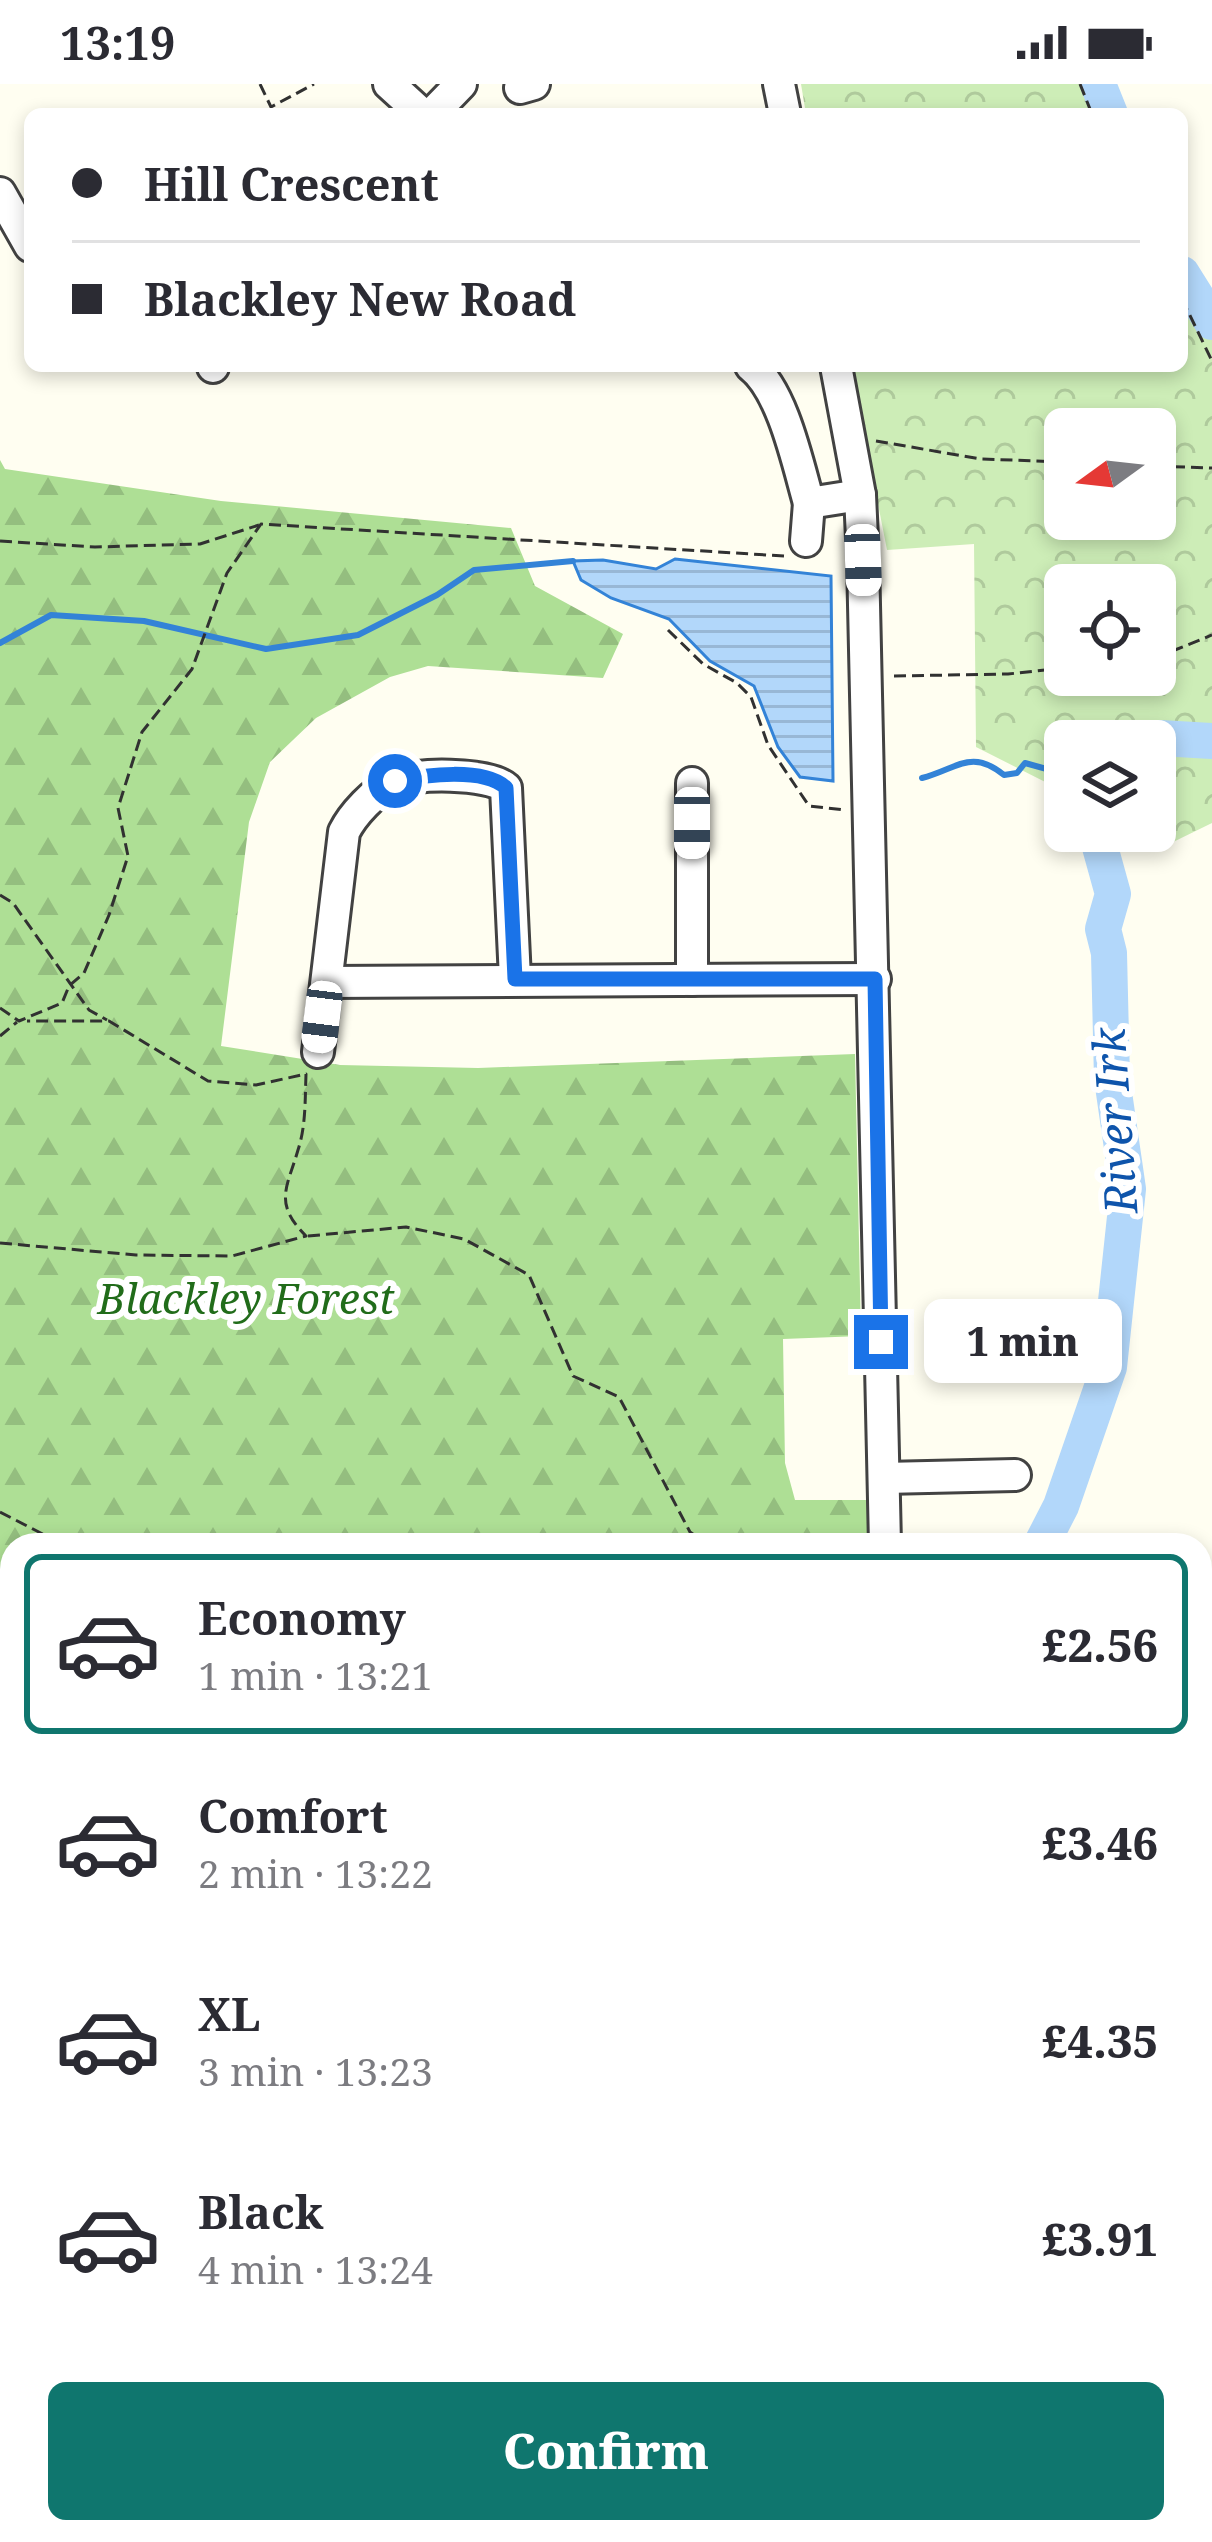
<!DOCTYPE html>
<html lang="en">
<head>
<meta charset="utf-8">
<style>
  body { margin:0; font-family:"Noto Serif",serif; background:#f7f7f7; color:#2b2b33; height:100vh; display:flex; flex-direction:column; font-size:45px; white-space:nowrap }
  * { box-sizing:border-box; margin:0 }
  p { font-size:39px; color:#7c7c81 }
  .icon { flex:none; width:66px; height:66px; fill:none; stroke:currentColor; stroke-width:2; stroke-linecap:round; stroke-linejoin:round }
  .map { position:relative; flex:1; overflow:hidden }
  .sheet { position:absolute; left:0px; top:1449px; width:1212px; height:1011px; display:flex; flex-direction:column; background:#fff; border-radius:36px 36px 0 0; box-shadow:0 6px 18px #0003 }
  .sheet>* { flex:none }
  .hud { position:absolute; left:24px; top:24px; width:1164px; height:264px; border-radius:18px; box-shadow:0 6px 18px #0003; display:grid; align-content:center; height:264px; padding:0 48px; background:#fff }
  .needle { width:78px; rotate:255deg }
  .fabs { position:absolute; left:1044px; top:324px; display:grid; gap:24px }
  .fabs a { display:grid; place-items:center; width:132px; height:132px; border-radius:18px; background:#fff; box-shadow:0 6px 18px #0003; font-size:60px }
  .end { position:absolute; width:54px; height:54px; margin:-27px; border:15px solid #1a73e8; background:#fff; box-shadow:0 0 0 6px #fff }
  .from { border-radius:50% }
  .bubble { position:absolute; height:84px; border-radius:18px; background:#fff; box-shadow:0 6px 18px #0003; font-size:39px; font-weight:800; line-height:84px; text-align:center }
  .car { position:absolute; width:36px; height:72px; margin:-36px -18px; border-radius:15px; box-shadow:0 0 9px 3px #0007; background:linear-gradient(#fff 24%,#345 0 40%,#fff 0 76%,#345 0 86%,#fff 0) }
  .hud b { display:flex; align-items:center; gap:42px; height:114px; font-size:45px }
  .hud b+b { border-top:3px solid #e1e1e2 }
  .hud i { width:30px; height:30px; background:#2b2b33 }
  ul { padding:21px 0 0; list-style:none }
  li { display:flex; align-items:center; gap:36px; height:180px; margin:0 24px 18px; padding:0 24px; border:6px solid transparent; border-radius:18px }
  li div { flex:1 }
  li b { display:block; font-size:45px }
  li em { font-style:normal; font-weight:800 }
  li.active { border-color:#0f766e }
  li>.icon { width:108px; height:108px; stroke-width:1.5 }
  .primary-button { display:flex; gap:24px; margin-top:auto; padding:24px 48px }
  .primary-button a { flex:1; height:138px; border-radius:18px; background:#0f766e; color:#fff; font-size:48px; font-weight:800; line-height:138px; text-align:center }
  .status { display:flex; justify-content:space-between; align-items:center; height:84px; padding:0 60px; background:#fff; direction:ltr }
  .status svg { height:33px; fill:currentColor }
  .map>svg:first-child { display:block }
</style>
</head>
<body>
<div class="status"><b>13:19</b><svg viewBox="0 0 49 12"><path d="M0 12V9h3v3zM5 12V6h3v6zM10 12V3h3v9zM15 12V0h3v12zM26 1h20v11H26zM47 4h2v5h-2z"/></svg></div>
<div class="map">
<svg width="1212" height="2458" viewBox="0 0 1212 2458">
  <defs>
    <pattern id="forest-firs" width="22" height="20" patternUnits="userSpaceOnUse" patternTransform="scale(3)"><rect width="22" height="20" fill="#aedf95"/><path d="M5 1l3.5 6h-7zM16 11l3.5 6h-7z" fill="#94be7f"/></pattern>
    <pattern id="park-crowns" width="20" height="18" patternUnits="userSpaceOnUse" patternTransform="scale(3)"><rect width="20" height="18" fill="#cdedb7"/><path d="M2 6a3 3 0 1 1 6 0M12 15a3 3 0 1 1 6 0" fill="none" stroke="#afca9c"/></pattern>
    <pattern id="water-rules" width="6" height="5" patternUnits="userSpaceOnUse" patternTransform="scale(3)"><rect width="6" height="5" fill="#b2d7fa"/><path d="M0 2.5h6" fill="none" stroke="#98b7d5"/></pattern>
  </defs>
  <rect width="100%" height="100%" fill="#fffef1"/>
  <path fill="url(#forest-firs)" d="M0 376 5 385 221 417 511 444 535 502 623 550 603 594 428 582 390 593 316 634 270 678 249 738 221 962 340 981 478 984 855 970 861 1252 783 1255 785 1379 795 1416H871V1461H12V1613L0 1606Z"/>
  <g fill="url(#park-crowns)" fill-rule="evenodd">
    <path d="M801 0H1096L1107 30H806Z"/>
    <path d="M1182 184 1212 244V739L1167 761 1141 747H1155V657H1065V708L976 663 974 460 887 466 851 282H1182ZM1065 345H1155V435H1065ZM1065 501H1155V591H1065Z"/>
  </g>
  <path fill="url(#water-rules)" stroke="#3383d7" stroke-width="3" d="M675 475 831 492 833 697 800 693 778 663 754 602 710 577 669 535 611 514 581 496 573 477 603 476 656 485Z"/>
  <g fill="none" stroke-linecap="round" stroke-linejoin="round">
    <g stroke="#3383d7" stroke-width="6">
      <path d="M0 559 51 531 144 537 266 565 358 551 437 511 474 486 573 477"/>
      <path d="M922 694C957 685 971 664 1004 691L1017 689 1025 679 1065 690"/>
    </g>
    <g stroke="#b2d7fa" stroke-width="36">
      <path d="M1098 0 1110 30"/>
      <path d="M1182 190 1212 238"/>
      <path d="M1155 658 1160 654 1212 657"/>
      <path d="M1041 1461 1061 1422 1109 1283 1128 1105 1112 995 1109 869 1103 845 1113 810 1100 763 1101 747"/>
      <path d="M0 1620 12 1626"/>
    </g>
    <g stroke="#424242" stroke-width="36">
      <g id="minor">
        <path d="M389 0 422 30"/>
        <path d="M779 0 785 30"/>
        <path d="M520 4 534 0"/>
        <path d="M432 30 461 0"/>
        <path d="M0 109 30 162"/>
        <path d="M751 282C783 307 798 381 809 419L860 411"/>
        <path d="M836 282 860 411 863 476 885 1461"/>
        <path d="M213 283V282"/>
        <path d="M806 457 809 419"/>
        <path d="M692 699V896"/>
        <path d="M327 898 875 895"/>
        <path d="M318 968 344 748C353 730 374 708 392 699 412 688 490 689 506 704L515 895"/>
        <path d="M884 1394 1015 1391"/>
        <path d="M0 1750 12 1756"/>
        <path d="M1200 1845 1212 1844"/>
        <path d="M0 1960 12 1961"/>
        <path d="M0 2354 12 2355"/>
        <path d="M184 2448 189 2458"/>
        <path d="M303 2448 307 2458"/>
        <path d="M457 2448V2458"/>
        <path d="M935 2448V2458"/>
      </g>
    </g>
    <g stroke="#202020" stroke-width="48">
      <g id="highway">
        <path d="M0 2168H12"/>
        <path d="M1200 2201H1212"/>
      </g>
    </g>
    <g stroke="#313131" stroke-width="3" stroke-dasharray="12 6" stroke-linecap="butt">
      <path d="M260 0 271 23 314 0"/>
      <path d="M1080 0 1092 30"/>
      <path d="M1182 215 1212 277"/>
      <path d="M876 357 981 375 1065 378"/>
      <path d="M1155 382 1212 384"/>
      <path d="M0 457 95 463 200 460 259 441"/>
      <path d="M668 546 703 580 737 599 751 613 768 661 809 722 845 726"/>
      <path d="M1155 574 1212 551"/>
      <path d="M894 592 1008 590 1065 584"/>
      <path d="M0 811 13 819 89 926 107 936"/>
      <path d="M0 924 19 937 62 919 69 902 84 889 109 831 128 772 118 724 142 648 192 585 227 489 261 440 784 472"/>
      <path d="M0 952 17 938"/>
      <path d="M308 1152 406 1143 464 1155 529 1191 573 1292 619 1313 690 1448 708 1461"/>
      <path d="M0 1159 136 1171 232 1172 306 1152C273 1119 287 1104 298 1066 306 1042 305 1015 306 990L256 1001 208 997 109 937H27"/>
      <path d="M0 1428 64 1461"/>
    </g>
    <use href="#minor" stroke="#fff" stroke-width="30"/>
    <use href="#highway" stroke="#feb450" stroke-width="42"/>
  </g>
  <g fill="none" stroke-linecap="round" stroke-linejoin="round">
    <path stroke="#1a73e8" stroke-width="15" d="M395 697C425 691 484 683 506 704L515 895H875L881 1258"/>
  </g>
  <g text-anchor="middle" stroke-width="12" stroke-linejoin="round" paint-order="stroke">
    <g font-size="42" font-style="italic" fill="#216c1a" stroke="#fff">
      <text x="246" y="1230">Blackley Forest</text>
    </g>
    <g font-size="45" font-style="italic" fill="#0e54ab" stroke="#fff">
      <text transform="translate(1115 1037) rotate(-94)" y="16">River Irk</text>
    </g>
  </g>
</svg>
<div class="fabs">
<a><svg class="needle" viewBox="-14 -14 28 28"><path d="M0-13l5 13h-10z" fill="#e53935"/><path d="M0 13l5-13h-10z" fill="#7c7c81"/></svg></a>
<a><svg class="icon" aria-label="locate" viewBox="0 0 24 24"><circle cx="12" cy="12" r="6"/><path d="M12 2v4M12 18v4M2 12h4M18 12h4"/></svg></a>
<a><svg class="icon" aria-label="layers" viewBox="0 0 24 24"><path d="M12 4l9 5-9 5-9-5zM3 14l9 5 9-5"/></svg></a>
</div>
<i class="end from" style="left:395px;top:697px"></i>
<i class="end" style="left:881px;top:1258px"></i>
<div class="bubble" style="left:924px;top:1215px;width:198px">1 min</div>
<i class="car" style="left:863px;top:476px;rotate:178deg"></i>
<i class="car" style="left:692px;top:739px;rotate:180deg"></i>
<i class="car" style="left:322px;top:933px;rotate:187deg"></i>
<div class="hud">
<b><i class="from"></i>Hill Crescent</b>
<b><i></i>Blackley New Road</b>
</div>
<section class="sheet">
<ul>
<li class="active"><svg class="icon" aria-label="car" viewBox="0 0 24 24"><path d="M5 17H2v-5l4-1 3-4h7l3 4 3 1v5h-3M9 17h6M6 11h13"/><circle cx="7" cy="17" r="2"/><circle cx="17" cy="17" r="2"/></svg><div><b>Economy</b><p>1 min · 13:21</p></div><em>£2.56</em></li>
<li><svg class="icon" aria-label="car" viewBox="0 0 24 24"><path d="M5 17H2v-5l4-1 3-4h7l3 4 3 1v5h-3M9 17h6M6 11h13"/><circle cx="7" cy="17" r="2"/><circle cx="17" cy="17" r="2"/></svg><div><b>Comfort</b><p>2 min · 13:22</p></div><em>£3.46</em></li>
<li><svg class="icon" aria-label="car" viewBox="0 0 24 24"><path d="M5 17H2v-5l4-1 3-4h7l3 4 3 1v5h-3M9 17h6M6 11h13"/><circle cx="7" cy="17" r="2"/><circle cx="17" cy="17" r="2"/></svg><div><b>XL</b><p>3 min · 13:23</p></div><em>£4.35</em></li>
<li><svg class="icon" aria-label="car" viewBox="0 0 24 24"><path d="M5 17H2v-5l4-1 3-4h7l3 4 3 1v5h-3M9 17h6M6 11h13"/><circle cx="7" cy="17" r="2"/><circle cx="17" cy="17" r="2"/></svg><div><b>Black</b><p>4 min · 13:24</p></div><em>£3.91</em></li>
</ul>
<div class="primary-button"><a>Confirm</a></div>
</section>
</div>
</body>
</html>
